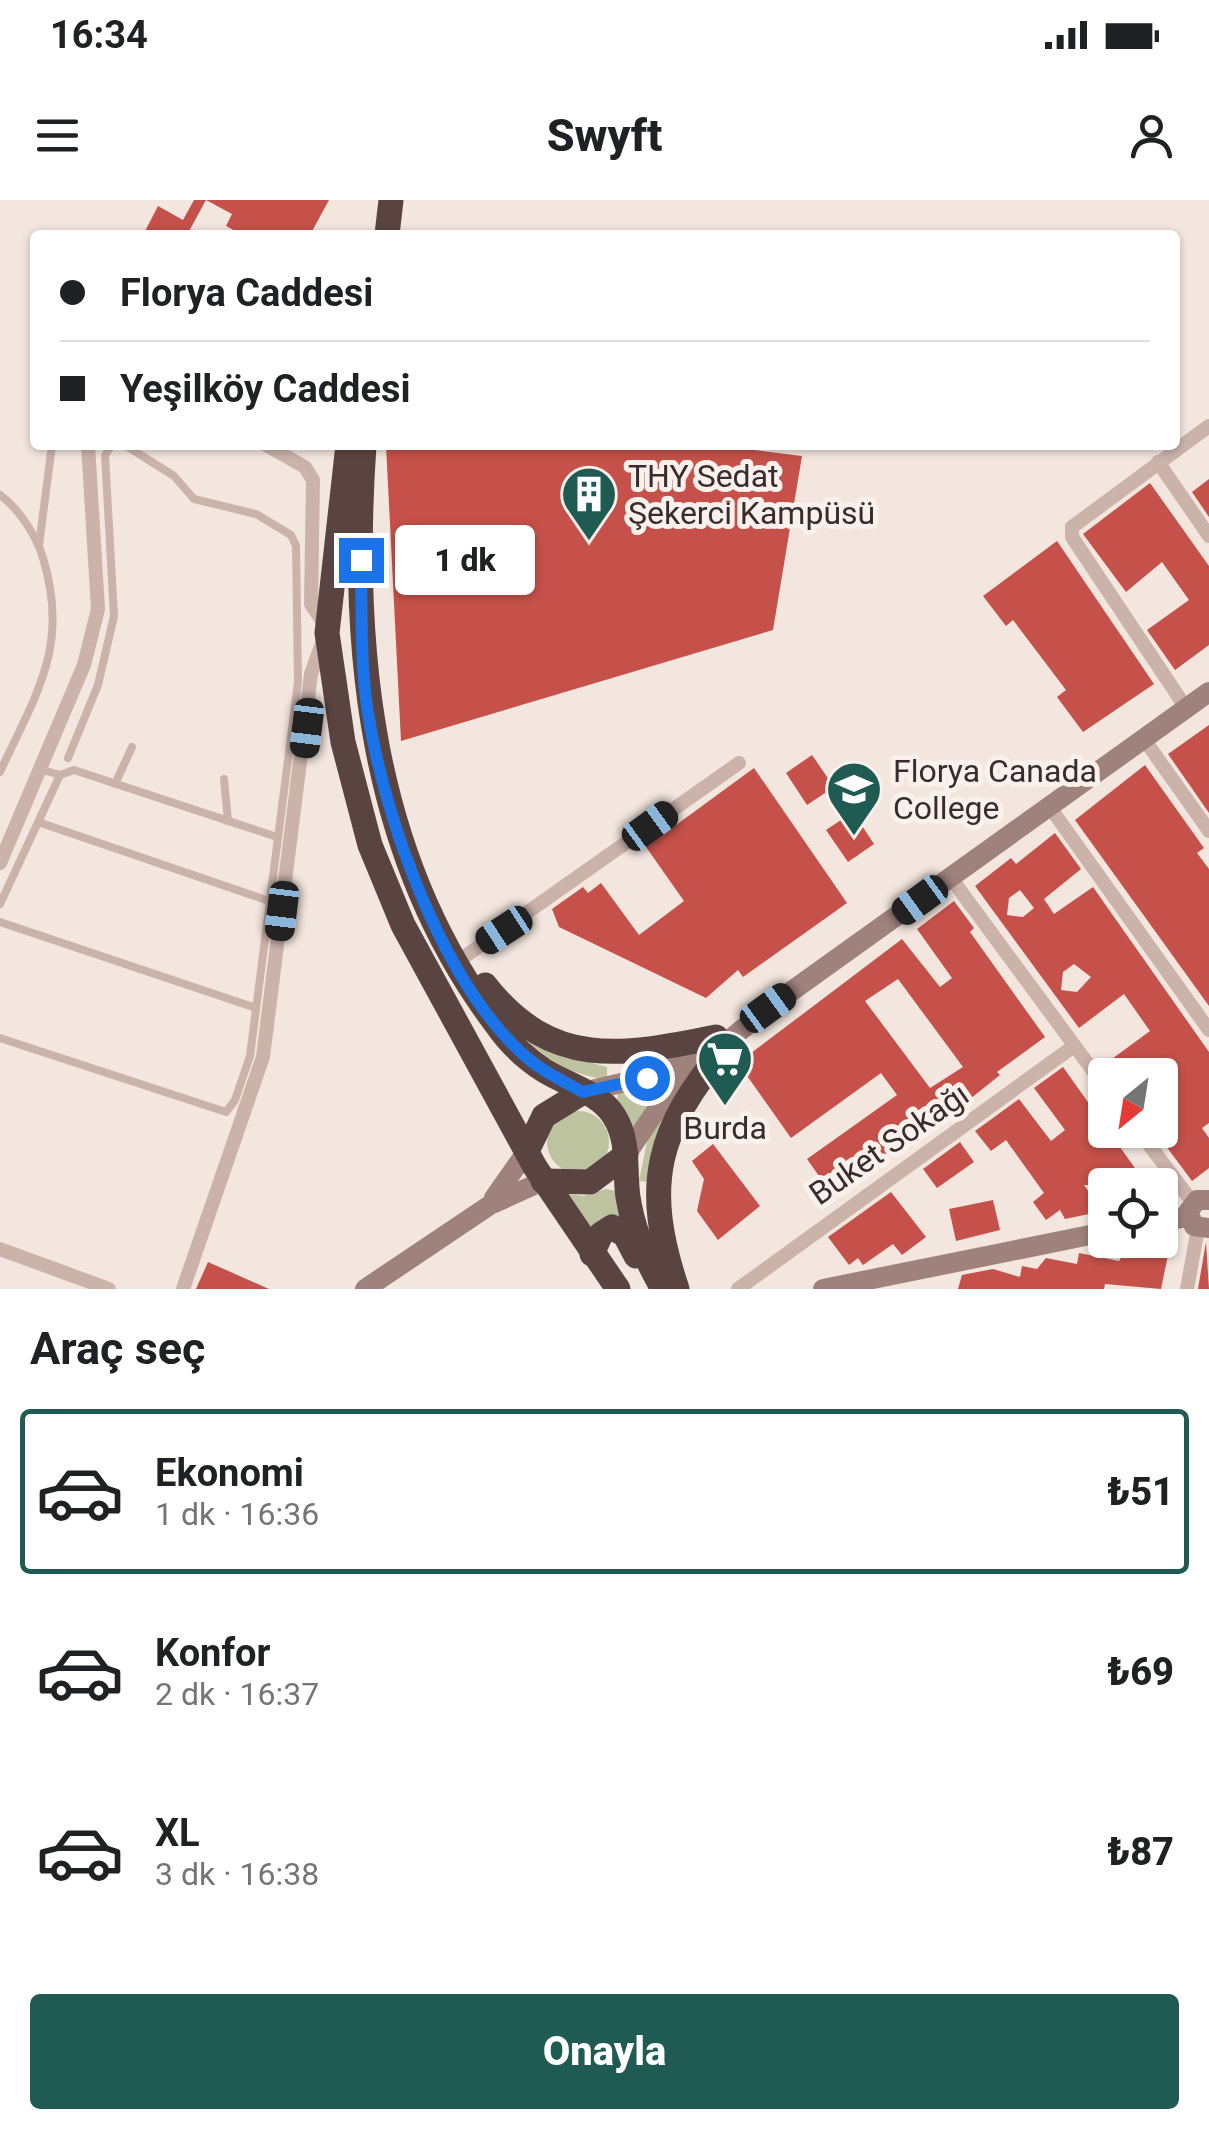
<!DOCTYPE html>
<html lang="tr">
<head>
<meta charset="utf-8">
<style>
  body { margin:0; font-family:Roboto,sans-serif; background:#f6f6f6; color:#202124; height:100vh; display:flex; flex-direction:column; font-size:38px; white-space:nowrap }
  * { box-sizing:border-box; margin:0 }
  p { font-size:32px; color:#757577 }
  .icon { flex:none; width:55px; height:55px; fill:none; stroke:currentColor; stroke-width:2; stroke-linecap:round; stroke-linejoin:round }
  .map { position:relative; height:1089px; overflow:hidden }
  .side { display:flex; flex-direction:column; background:#fff; flex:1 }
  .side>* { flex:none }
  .hud { position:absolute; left:30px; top:30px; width:1150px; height:220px; border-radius:10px; box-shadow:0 2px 8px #0004; display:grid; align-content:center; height:220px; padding:0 30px; background:#fff }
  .needle { width:65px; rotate:210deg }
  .tools { position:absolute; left:1088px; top:858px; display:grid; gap:20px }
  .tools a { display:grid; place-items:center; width:90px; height:90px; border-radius:10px; background:#fff; box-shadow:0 2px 8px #0004; font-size:50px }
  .end { position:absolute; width:45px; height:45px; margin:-22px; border:12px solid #1a73e8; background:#fff; box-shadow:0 0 0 5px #fff }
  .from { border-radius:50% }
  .bubble { position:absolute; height:70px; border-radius:10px; background:#fff; box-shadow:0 2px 8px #0004; font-size:32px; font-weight:800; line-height:70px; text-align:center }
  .car { position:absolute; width:30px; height:60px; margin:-30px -15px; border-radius:12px; box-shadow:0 0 8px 2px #0007; background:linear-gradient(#222 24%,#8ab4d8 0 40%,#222 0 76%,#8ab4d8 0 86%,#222 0) }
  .hud b { display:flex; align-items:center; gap:35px; height:95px; font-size:38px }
  .hud b+b { border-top:2px solid #e0e0e0 }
  .hud i { width:25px; height:25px; background:#202124 }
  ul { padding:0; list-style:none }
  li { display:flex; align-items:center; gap:30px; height:165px; margin:0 20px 15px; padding:0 10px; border:5px solid transparent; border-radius:10px }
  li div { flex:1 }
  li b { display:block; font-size:38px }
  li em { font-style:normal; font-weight:800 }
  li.active { border-color:#1f5b53 }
  li>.icon { width:90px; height:90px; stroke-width:1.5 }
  h2 { padding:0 30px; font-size:45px; line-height:120px }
  .button { display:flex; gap:20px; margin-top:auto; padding:20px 30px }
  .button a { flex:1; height:115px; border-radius:10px; background:#1f5b53; color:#fff; font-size:40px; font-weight:800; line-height:115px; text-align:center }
  .status { display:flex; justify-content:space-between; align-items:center; height:70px; padding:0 50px; background:#fff; direction:ltr }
  .status svg { height:28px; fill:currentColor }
  header { display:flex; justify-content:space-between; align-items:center; height:130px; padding:0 30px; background:#fff; font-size:45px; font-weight:800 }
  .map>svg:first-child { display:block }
</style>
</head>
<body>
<div class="status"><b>16:34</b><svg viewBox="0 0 49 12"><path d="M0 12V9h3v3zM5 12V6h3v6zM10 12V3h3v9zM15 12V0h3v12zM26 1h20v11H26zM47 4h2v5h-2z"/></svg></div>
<header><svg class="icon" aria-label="menu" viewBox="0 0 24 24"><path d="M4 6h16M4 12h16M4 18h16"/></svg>Swyft<svg class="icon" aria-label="person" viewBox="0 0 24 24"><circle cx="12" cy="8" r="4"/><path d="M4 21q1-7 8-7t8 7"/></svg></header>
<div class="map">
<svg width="1209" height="1089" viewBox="0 0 1209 1089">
  <rect width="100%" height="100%" fill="#f3e6df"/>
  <g fill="#bdc29f">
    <path d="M509 823 547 851 607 867V880C563 873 539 854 509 823Z"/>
    <path d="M685 864 652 896 634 930 617 901 618 893 661 881Z"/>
    <path d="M670 899 649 982 639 981 648 937Z"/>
    <circle cx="578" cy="942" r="31"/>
    <path d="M606 989 616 991 620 1021 591 1029 567 994 584 996Z"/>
  </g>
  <g fill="#c5514a" fill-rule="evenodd">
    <path d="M194 0H329L310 35H243L226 26 232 14 206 0 187 35H143L158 6 183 20Z"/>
    <path d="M386 245H712L802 256 773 430 401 541Z"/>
    <path d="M1209 279V317L1192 292Z"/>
    <path d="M1150 283 1209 366V445L1175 470 1147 430 1189 400 1162 362 1126 392 1083 334Z"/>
    <path d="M1057 341 1154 484 1083 532 1057 497 1066 490 1013 420 1006 426 983 396Z"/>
    <path d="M1209 525V613L1168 554Z"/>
    <path d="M812 555 834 587 807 605 786 573Z"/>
    <path d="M1145 565 1204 648 1197 653 1209 669V806L1075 620Z"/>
    <path d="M754 568 847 703 743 777 738 770 706 798 559 727 552 709 583 687 588 693 601 683 639 735 684 701 646 647Z"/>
    <path d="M853 612 874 644 848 662 826 630Z"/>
    <path d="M1055 633 1081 669 1044 699 1054 714 1093 687 1209 852V923L1202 928 1209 938V968L1192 981 1154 930H1160V875H1113L1105 864 1150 831 1131 804 1124 794 1079 828 975 686 1011 658 1016 664ZM1020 690 1034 708 1023 717 1007 715 1009 698ZM1074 764 1091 777 1077 792 1061 790 1063 772Z"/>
    <path d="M954 701 974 728 970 732 1045 837 997 872 1000 875 970 899 967 896 831 993 807 959 897 895 881 873 791 938 738 863 902 739 940 787 952 778 917 729ZM898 779 963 867 930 888 865 801Z"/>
    <path d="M1063 867 1147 985H1084L1098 1005 1089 1014 1065 1019 1060 1010 1046 1020 1033 1002 1044 993 1006 940 991 951 975 931 1019 899 1051 941 1065 930 1034 888Z"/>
    <path d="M960 942 974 962 937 988 923 969Z"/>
    <path d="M713 944 760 1006 718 1040 697 1011 704 979 692 961Z"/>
    <path d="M891 992 926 1037 902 1055 893 1044 863 1065 858 1058 849 1065 828 1037Z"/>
    <path d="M993 1000 1000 1030 956 1041 949 1009Z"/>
    <path d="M1160 1035 1172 1036 1161 1089 1105 1084 1104 1089H958L962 1075 993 1069 1020 1077 1022 1066 1037 1069 1046 1058 1077 1064 1079 1053 1119 1061 1131 1040H1160Z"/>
    <path d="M1206 1042 1209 1089H1198Z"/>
    <path d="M208 1062 269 1089H196Z"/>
  </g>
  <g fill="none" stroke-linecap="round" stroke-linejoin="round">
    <g stroke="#cbb3aa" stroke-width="8">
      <path d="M0 295C19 309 36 335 43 358 70 446 36 494 0 572"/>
      <path d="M39 345 52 245"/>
      <path d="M68 558 98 485 114 416 105 255 112 245"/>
      <path d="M43 570 60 575 74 570 277 637"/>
      <path d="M224 579 228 621"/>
      <path d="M115 584 132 547"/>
      <path d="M38 622 269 701"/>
      <path d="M0 704 60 575"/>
      <path d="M0 722 256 808"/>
      <path d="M0 838 226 912 235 900 250 856 298 482 296 346 291 335 256 314 194 299 174 276 125 245"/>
    </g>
    <g stroke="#cbb3aa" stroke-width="14">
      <path d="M266 245 305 267 313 280 311 404 327 428"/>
      <path d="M1158 262 1209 336"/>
      <path d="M1186 508 1072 337V327L1209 226"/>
      <path d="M1144 539 1209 631"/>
      <path d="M1049 606 1209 830"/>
      <path d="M0 663 84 465 98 409 88 245"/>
      <path d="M951 678 1105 887"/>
      <path d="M464 757 739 563"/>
      <path d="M1138 930 1193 1003"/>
      <path d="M0 1049 109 1089"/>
      <path d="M183 1089 263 857 311 474 324 438"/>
      <path d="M738 1089 1074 846"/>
      <path d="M1187 1089 1198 1028"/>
    </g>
    <g stroke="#9f827c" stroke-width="20">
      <path d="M583 892 647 877 705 843"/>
      <path d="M626 955 672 887 768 808 1209 492"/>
      <path d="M494 998 527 951"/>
      <path d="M1209 1000H1197L1188 1012 1194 1026 1209 1028"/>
      <path d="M1160 1022 1188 1017"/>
      <path d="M365 1089 490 1005 543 981"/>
      <path d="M823 1089 1105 1032"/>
    </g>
    <g stroke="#5a4441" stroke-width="25">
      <path d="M387 35 391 0"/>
      <path d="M348 245 327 433 343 542 370 645 403 725 535 967 618 1089"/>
      <path d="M364 245C350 448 370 657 496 824 509 843 526 859 545 871 568 885 600 893 614 916 630 941 624 970 628 997 633 1031 646 1060 663 1089"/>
      <path d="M485 785C552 870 622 856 716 837"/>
      <path d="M527 951 544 916 583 892"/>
      <path d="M543 981 590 982 626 955"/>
      <path d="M592 1054 601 1034 612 1027 625 1035 636 1056"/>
      <path d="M677 1089C642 985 656 929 727 846"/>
    </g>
  </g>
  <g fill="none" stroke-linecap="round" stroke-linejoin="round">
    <path stroke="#1a73e8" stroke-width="12" d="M361 360C362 411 360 463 368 513 385 620 442 782 525 856 542 871 563 881 583 892L647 878"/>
  </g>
  <defs>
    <g id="building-pin" transform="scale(2.875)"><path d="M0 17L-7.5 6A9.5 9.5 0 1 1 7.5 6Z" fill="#1f5b53" stroke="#faf1ec"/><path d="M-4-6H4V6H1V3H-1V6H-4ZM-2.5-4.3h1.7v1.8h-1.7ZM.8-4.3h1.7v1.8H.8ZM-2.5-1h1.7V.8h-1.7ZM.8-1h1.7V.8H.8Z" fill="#fff"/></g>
    <g id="school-pin" transform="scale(2.875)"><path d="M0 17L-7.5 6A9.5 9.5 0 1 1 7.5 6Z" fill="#1f5b53" stroke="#faf1ec"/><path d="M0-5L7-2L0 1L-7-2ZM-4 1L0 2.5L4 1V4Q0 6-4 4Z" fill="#fff"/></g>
    <g id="supermarket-pin" transform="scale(2.875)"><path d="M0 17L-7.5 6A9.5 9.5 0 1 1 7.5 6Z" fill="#1f5b53" stroke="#faf1ec"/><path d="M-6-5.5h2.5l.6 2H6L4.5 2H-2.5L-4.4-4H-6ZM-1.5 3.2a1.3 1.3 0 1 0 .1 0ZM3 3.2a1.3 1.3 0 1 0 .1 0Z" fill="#fff"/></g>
  </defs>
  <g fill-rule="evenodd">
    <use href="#building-pin" x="589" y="294"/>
    <use href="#school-pin" x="854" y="589"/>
    <use href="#supermarket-pin" x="725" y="859"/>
  </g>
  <g text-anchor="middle" stroke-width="10" stroke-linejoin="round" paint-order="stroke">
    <g font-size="32" fill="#392c2a" stroke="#faf1ec" text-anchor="start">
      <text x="628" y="287">THY Sedat<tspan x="628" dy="37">Şekerci Kampüsü</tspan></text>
      <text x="893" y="582">Florya Canada<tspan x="893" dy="37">College</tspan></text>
      <text x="725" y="939" text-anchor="middle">Burda</text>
    </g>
    <g font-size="32" fill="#392c2a" stroke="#faf1ec">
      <text transform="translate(889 944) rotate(-35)" y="11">Buket Sokağı</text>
    </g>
  </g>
</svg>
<div class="tools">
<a><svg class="needle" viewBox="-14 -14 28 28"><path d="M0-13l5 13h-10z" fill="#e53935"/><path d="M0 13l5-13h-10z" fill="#757577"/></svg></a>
<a><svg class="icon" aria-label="locate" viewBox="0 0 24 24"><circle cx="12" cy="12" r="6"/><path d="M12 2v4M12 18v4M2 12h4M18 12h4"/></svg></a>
</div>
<i class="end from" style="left:647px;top:878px"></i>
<i class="end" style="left:361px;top:360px"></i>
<div class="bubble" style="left:395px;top:325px;width:140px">1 dk</div>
<i class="car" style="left:307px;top:528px;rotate:187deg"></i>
<i class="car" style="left:650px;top:626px;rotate:54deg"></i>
<i class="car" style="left:920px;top:700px;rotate:234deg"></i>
<i class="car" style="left:282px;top:711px;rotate:187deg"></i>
<i class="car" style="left:504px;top:730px;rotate:237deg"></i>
<i class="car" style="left:768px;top:808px;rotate:54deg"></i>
<div class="hud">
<b><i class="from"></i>Florya Caddesi</b>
<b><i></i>Yeşilköy Caddesi</b>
</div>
</div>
<section class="side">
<h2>Araç seç</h2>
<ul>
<li class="active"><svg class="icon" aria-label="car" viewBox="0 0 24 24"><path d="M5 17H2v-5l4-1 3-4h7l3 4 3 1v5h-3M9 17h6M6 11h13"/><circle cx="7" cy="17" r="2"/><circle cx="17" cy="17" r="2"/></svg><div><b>Ekonomi</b><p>1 dk · 16:36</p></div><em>₺51</em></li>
<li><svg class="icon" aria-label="car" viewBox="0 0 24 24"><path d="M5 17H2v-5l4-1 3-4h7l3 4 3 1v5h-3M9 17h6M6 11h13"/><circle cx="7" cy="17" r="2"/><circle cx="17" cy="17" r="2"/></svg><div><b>Konfor</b><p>2 dk · 16:37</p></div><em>₺69</em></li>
<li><svg class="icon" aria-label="car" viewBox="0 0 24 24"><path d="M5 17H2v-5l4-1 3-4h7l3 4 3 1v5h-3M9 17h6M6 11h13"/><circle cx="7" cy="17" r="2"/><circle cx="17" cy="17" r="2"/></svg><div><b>XL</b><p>3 dk · 16:38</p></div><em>₺87</em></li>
</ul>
<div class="button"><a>Onayla</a></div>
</section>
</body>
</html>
